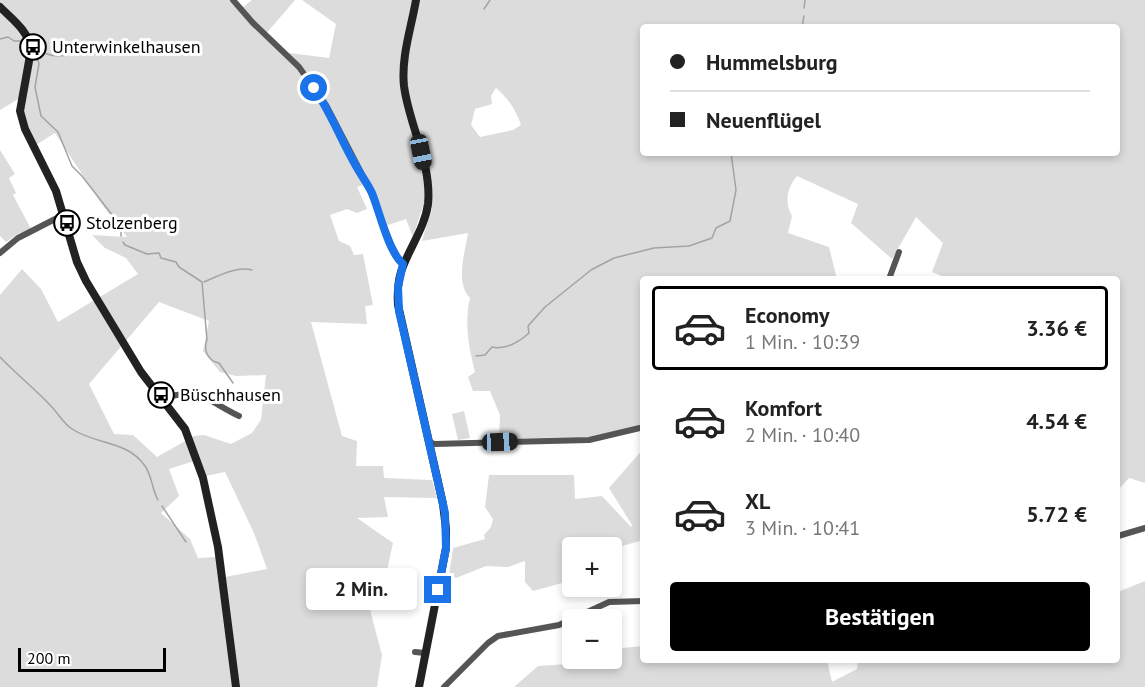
<!DOCTYPE html>
<html lang="de">
<head>
<meta charset="utf-8">
<style>
  body { margin:0; font-family:"PT Sans",sans-serif; background:#f2f2f2; color:#222; height:100vh; display:flex; flex-direction:column; font-size:22px; white-space:nowrap }
  * { box-sizing:border-box; margin:0 }
  p { font-size:20px; color:#767676 }
  .icon { flex:none; width:33px; height:33px; fill:none; stroke:currentColor; stroke-width:2; stroke-linecap:round; stroke-linejoin:round }
  .map { position:relative; flex:1; overflow:hidden }
  .sheet { position:absolute; left:640px; top:276px; width:480px; height:387px; display:flex; flex-direction:column; background:#fff; border-radius:6px; box-shadow:0 3px 9px #0003 }
  .sheet>* { flex:none }
  .banner { position:absolute; left:640px; top:24px; width:480px; height:132px; border-radius:6px; box-shadow:0 3px 9px #0003; display:grid; align-content:center; height:132px; padding:0 30px; background:#fff }
  .fabs { position:absolute; left:562px; top:537px; display:grid; gap:12px }
  .fabs a { display:grid; place-items:center; width:60px; height:60px; border-radius:6px; background:#fff; box-shadow:0 3px 9px #0003; font-size:30px }
  .scale { position:absolute; left:18px; bottom:15px; width:148px; box-sizing:border-box; padding-left:6px; border:3px solid #000; border-top:0; font-size:16px; line-height:21px; white-space:nowrap; color:#000; -webkit-text-stroke:4px #fff; paint-order:stroke }
  .end { position:absolute; width:27px; height:27px; margin:-14px; border:8px solid #1a73e8; background:#fff; box-shadow:0 0 0 3px #fff }
  .from { border-radius:50% }
  .bubble { position:absolute; height:42px; border-radius:6px; background:#fff; box-shadow:0 3px 9px #0003; font-size:20px; font-weight:600; line-height:42px; text-align:center }
  .car { position:absolute; width:18px; height:36px; margin:-18px -9px; border-radius:8px; box-shadow:0 0 4px 2px #0007; background:linear-gradient(#222 24%,#8ab4d8 0 40%,#222 0 76%,#8ab4d8 0 86%,#222 0) }
  .banner b { display:flex; align-items:center; gap:21px; height:57px; font-size:22px }
  .banner b+b { border-top:2px solid #e0e0e0 }
  .banner i { width:15px; height:15px; background:#222 }
  ul { padding:10px 0 0; list-style:none }
  li { display:flex; align-items:center; gap:18px; height:84px; margin:0 12px 9px; padding:0 18px; border:3px solid transparent; border-radius:6px }
  li div { flex:1 }
  li b { display:block; font-size:22px }
  li em { font-style:normal; font-weight:600 }
  li.selected { border-color:#000 }
  li>.icon { width:54px; height:54px; stroke-width:1.5 }
  .action { display:flex; gap:12px; margin-top:auto; padding:12px 30px }
  .action a { flex:1; height:69px; border-radius:6px; background:#000; color:#fff; font-size:24px; font-weight:600; line-height:69px; text-align:center }
  .map>svg:first-child { display:block }
</style>
</head>
<body>
<div class="map">
<svg width="1145" height="687" viewBox="0 0 1145 687">
  <rect width="100%" height="100%" fill="#fff"/>
  <g fill="#dcdcdc" fill-rule="evenodd">
    <path d="M0 0H231L242 8 252 0H295L264 36 281 52 329 58 336 24 302 0H413L402 53 410 126 418 162 426 160 410 102 405 73 419 0H1145V483L1129 478 1118 490V279H941L942 276 932 272 943 243 916 217 892 259 851 223 858 204 797 176C787 188 784 202 792 216L788 233 829 247 837 279H644L643 425 588 437 499 439 500 415 490 391H473L468 377 475 372C469 348 464 323 470 298 455 283 465 252 468 233L422 241 432 208 423 206 413 237 406 219 385 226 366 184 357 187 367 209 357 213 347 209 330 215 339 241 350 246 354 255 363 254 373 305 365 306 367 324 311 322 342 436 357 441 356 466H383L384 478 432 480 437 498 384 497 388 517 357 518 393 543 386 575 383 603 369 606 382 655 377 687H239L225 577 267 569 254 533 225 472 206 476 201 461H194L169 469 179 496 161 513 190 539 198 558 217 557 234 687H0V295L22 269 41 289 58 322 138 274 126 258 105 248 92 235 127 237 101 203 55 133 34 146 20 98 0 110ZM644 27H1118V153H644ZM496 88C508 98 516 110 521 125L513 130 480 137 471 125 475 109 492 104 491 96ZM159 302 209 321 203 351 220 372 236 376 266 375 261 420 252 433 231 444 204 435 194 436 157 457 133 435 114 434 89 384Z"/>
    <path d="M0 150 15 174 9 178 16 193 13 195 31 229 18 234 6 242 0 236Z"/>
    <path d="M464 411 470 438 458 440 452 414Z"/>
    <path d="M643 449V540L612 549V548H573V580L533 591 525 582V561L508 567 486 566 456 578 449 575 453 548 485 539 484 535 491 527 493 519 485 507 489 475H574L575 499 602 496 631 527 632 525 609 488Z"/>
    <path d="M1145 581V687H514L538 666 582 663 584 659 612 658V649L643 646 644 660H827L832 682 857 669 858 660H1118V592Z"/>
  </g>
  <g fill="none" stroke-linecap="round" stroke-linejoin="round">
    <g stroke="#a3a3a3" stroke-width="1.5">
      <path d="M804 8 805 0"/>
      <path d="M484 9 490 0"/>
      <path d="M802 27 804 16"/>
      <path d="M0 39 8 37 14 41H24"/>
      <path d="M35 46C39 49 43 52 47 54 65 61 98 46 116 42"/>
      <path d="M39 48 36 55 39 64 35 87 41 116 58 132 72 166 82 176 116 220 121 228V236"/>
      <path d="M123 242 125 245 147 254 159 253 161 258 176 262 179 267 202 282 207 340C203 350 208 361 219 363L233 383"/>
      <path d="M204 282C218 276 237 266 252 270"/>
      <path d="M476 356 485 355 492 347C506 350 519 342 529 333L528 326 545 307 591 270 614 258 654 248 689 246 712 238 716 228 730 221 736 190 731 153"/>
      <path d="M0 357C16 374 34 388 50 405 58 413 63 423 72 429 96 445 127 440 145 466 152 476 152 489 158 500"/>
      <path d="M162 506 186 542"/>
    </g>
    <g stroke="#555" stroke-width="6">
      <path d="M233 0 253 23 299 67 326 105 369 188 391 244 399 260 403 265"/>
      <path d="M0 253 18 238 63 215"/>
      <path d="M889 279 899 252"/>
      <path d="M162 399C199 386 208 401 239 416"/>
      <path d="M429 442 435 444 589 440 644 427"/>
      <path d="M1118 536 1145 528"/>
      <path d="M415 652 425 653"/>
      <path d="M444 687 488 643 498 636 559 625 609 602 644 601"/>
    </g>
    <g stroke="#222" stroke-width="8">
      <path d="M416 0C411 29 401 57 404 86 409 125 432 164 428 204 425 226 412 244 404 264 398 277 397 291 398 305L443 504 446 529V548L419 687"/>
      <path d="M0 7C12 19 29 31 31 50L20 111 25 129 56 191 77 262 86 281 141 372 185 429 203 478 218 547 236 687"/>
    </g>
  </g>
  <g fill="none" stroke-linecap="round" stroke-linejoin="round">
    <path stroke="#1a73e8" stroke-width="8" d="M314 88C331 113 341 140 356 166 361 175 367 183 372 193 380 213 388 251 403 264L398 287 399 311 445 513 446 548 438 590"/>
  </g>
  <defs>
    <g id="bus-ring" transform="scale(1.35)"><circle r="9.5" fill="#fff" stroke="#000" stroke-width="1.5"/><path d="M-5-6H5V4H4V6H2V4H-2V6H-4V4H-5ZM-3.5-4V0h7V-4ZM-3.5 1.2v1.5H-2V1.2ZM2 1.2v1.5H3.5V1.2Z" fill="#000"/></g>
  </defs>
  <g fill-rule="evenodd">
    <use href="#bus-ring" x="33" y="47"/>
    <use href="#bus-ring" x="67" y="223"/>
    <use href="#bus-ring" x="161" y="395"/>
  </g>
  <g text-anchor="middle" stroke-width="6" stroke-linejoin="round" paint-order="stroke">
    <g font-size="18" fill="#000" stroke="#fff" text-anchor="start">
      <text x="52" y="53">Unterwinkelhausen</text>
      <text x="86" y="229">Stolzenberg</text>
      <text x="180" y="401">Büschhausen</text>
    </g>
  </g>
</svg>
<div class="fabs">
<a>+</a>
<a>−</a>
</div>
<div class="scale">200 m</div>
<i class="end from" style="left:314px;top:88px"></i>
<i class="end" style="left:438px;top:590px"></i>
<div class="bubble" style="left:306px;top:568px;width:111px">2 Min.</div>
<i class="car" style="left:421px;top:152px;rotate:169deg"></i>
<i class="car" style="left:500px;top:442px;rotate:88deg"></i>
<div class="banner">
<b><i class="from"></i>Hummelsburg</b>
<b><i></i>Neuenflügel</b>
</div>
<section class="sheet">
<ul>
<li class="selected"><svg class="icon" aria-label="car" viewBox="0 0 24 24"><path d="M5 17H2v-5l4-1 3-4h7l3 4 3 1v5h-3M9 17h6M6 11h13"/><circle cx="7" cy="17" r="2"/><circle cx="17" cy="17" r="2"/></svg><div><b>Economy</b><p>1 Min. · 10:39</p></div><em>3.36 €</em></li>
<li><svg class="icon" aria-label="car" viewBox="0 0 24 24"><path d="M5 17H2v-5l4-1 3-4h7l3 4 3 1v5h-3M9 17h6M6 11h13"/><circle cx="7" cy="17" r="2"/><circle cx="17" cy="17" r="2"/></svg><div><b>Komfort</b><p>2 Min. · 10:40</p></div><em>4.54 €</em></li>
<li><svg class="icon" aria-label="car" viewBox="0 0 24 24"><path d="M5 17H2v-5l4-1 3-4h7l3 4 3 1v5h-3M9 17h6M6 11h13"/><circle cx="7" cy="17" r="2"/><circle cx="17" cy="17" r="2"/></svg><div><b>XL</b><p>3 Min. · 10:41</p></div><em>5.72 €</em></li>
</ul>
<div class="action"><a>Bestätigen</a></div>
</section>
</div>
</body>
</html>
